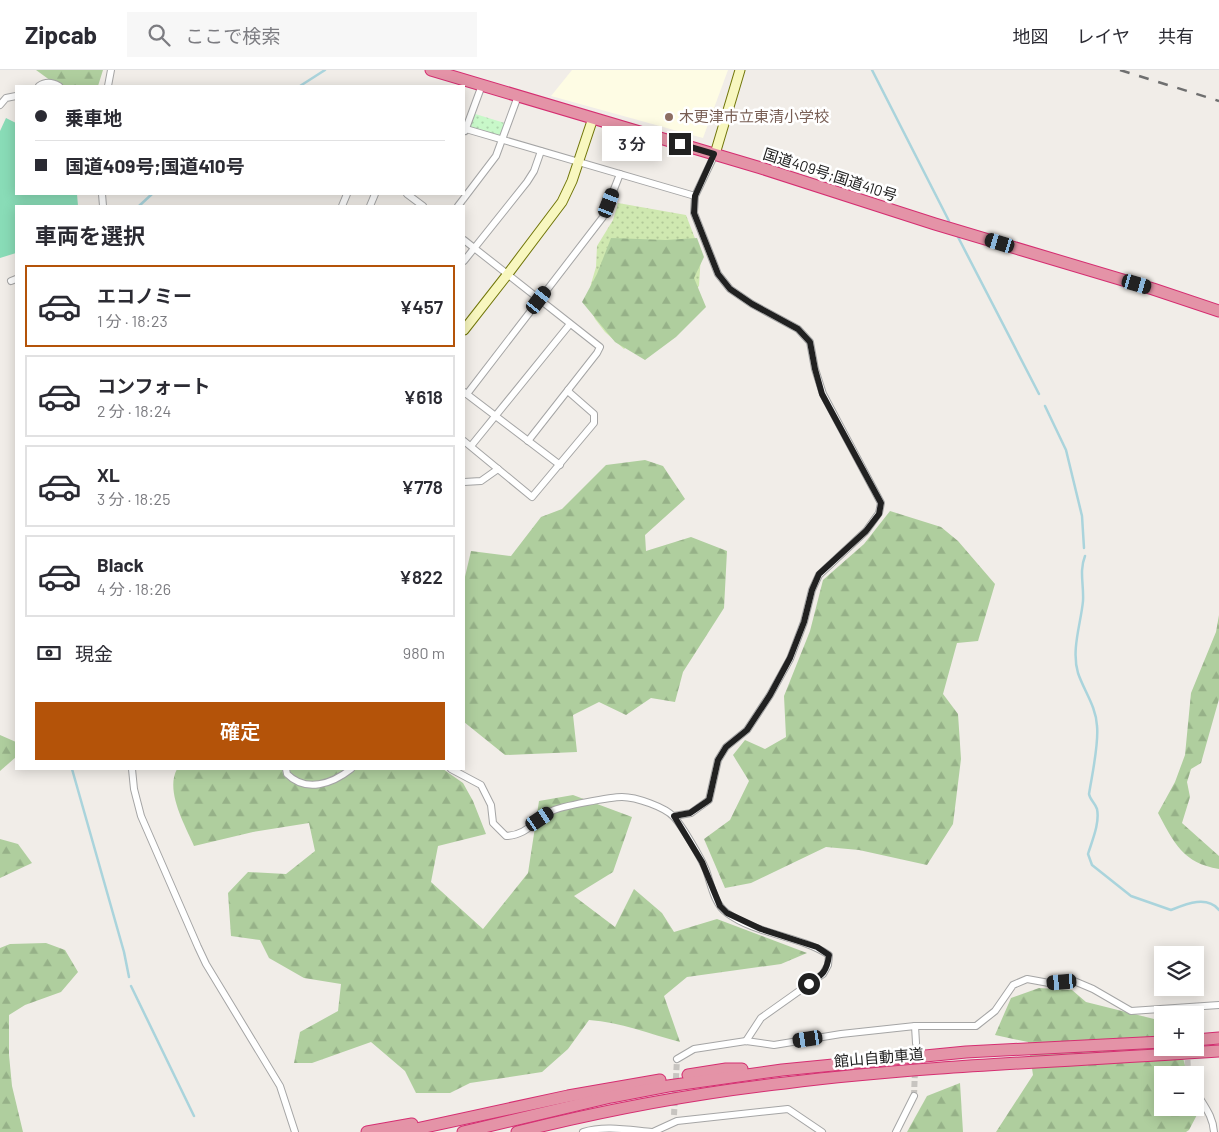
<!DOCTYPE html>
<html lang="ja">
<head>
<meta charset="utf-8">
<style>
  body { margin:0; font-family:Barlow,"Noto Sans JP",sans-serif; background:#f7f7f7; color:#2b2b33; height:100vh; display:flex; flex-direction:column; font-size:19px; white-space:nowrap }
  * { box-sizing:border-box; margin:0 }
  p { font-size:16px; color:#7c7c81 }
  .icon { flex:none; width:28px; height:28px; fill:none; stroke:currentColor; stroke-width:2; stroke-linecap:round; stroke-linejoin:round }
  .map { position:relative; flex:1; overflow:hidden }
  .side { position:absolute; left:15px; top:135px; width:450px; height:565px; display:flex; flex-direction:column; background:#fff; border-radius:0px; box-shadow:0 2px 12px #0003 }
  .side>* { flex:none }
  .hud { position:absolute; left:15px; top:15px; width:450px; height:110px; border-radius:0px; box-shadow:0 2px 12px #0003; display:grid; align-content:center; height:110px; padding:0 20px; background:#fff }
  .fabs { position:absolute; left:1154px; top:876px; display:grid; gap:10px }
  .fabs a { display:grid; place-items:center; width:50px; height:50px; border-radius:0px; background:#fff; box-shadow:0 2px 12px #0003; font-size:25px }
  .end { position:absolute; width:22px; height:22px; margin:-11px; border:6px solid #212121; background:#fff; box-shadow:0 0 0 2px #fff }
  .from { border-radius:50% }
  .bubble { position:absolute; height:35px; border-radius:0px; background:#fff; box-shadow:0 2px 12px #0003; font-size:16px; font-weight:600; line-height:35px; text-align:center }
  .car { position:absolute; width:15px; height:30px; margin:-15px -8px; border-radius:6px; box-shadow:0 0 4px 1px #0007; background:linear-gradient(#222 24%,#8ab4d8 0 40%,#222 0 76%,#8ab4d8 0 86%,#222 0) }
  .hud b { display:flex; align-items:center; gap:18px; height:48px; font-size:19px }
  .hud b+b { border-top:1px solid #e1e1e2 }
  .hud i { width:12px; height:12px; background:#2b2b33 }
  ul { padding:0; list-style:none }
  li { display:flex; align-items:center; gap:15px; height:82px; margin:0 10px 8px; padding:0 10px; border:2px solid #e1e1e2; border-radius:0px }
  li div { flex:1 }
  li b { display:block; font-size:19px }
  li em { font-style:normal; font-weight:600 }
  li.current { border-color:#b45309 }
  li>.icon { width:45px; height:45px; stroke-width:1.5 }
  h2 { padding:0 20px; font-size:22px; line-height:60px }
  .pay { display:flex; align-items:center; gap:12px; height:55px; padding:0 20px; font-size:19px }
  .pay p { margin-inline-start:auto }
  .button { display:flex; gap:10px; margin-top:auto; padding:10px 20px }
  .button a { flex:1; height:58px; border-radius:0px; background:#b45309; color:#fff; font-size:20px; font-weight:600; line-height:58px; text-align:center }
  header { display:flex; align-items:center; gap:30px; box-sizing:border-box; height:70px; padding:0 25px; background:#fff; border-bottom:1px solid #e1e1e2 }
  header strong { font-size:24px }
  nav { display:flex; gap:28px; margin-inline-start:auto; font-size:18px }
  .search { width:350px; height:45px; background:#f7f7f7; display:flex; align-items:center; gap:12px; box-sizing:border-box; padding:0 18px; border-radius:0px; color:#7c7c81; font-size:19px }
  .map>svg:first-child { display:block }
</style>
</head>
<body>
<header>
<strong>Zipcab</strong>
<div class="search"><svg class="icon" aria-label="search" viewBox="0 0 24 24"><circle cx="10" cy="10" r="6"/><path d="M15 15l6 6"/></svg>ここで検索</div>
<nav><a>地図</a><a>レイヤ</a><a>共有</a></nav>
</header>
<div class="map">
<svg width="1219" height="1062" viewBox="0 0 1219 1062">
  <defs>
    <pattern id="grass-dots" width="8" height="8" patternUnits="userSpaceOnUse" patternTransform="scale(1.25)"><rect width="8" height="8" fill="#cfe8b0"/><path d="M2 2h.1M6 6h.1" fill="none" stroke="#b1c797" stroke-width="1.8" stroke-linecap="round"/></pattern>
    <pattern id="forest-firs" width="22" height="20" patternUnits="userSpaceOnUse" patternTransform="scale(1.25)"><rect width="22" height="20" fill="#afce9e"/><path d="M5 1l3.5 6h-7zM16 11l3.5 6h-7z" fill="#96b188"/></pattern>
    <pattern id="park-dots" width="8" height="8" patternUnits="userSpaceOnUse" patternTransform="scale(1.25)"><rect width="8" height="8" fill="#c8f8c9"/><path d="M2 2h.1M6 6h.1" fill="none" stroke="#acd4ac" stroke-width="1.8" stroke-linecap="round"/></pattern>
  </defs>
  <rect width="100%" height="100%" fill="#f1ede8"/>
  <path fill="#fefce4" d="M572 0H728L703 68 551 26Z"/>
  <path fill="url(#grass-dots)" d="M618 133 686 145 701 184 699 216C674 238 649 258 624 279L605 262 595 249 588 231 591 214 596 197 597 176 613 150Z"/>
  <g fill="url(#forest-firs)">
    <path d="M36 0H103L98 16H58Z"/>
    <path d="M611 168 666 170 697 168 704 187 694 208 706 237 676 267 645 290 615 272 582 232 597 204Z"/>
    <path d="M645 390 663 396 685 429 645 465 646 481 691 467 727 481 724 538 683 602 675 632 651 628 626 645 599 632 573 645 577 682 505 685 464 652V511L471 481 511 486 541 447 562 439 606 395Z"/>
    <path d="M890 441 941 457 958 471 995 514 978 571 957 573 943 624 958 644 961 689 953 754 927 795 859 780 826 777 751 813 725 818 704 769 730 750 749 711 733 685 745 670 765 679 786 667 784 626 810 561 823 510 864 474Z"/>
    <path d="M1219 545V629L1201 693 1191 699 1187 712 1190 727 1182 753 1219 786V799C1183 793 1174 773 1158 743L1175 712 1185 685 1191 623 1216 562Z"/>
    <path d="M0 665 16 672V687L0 701Z"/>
    <path d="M177 699H443L463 713 473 731 486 764 438 776 431 812 483 859 528 803 539 731 573 725 632 747 613 802 574 826 615 857 634 819 662 843 674 862 717 849 807 883 781 894 687 907 664 926 680 972C649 964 621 952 589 950L568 979 542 1002 470 1013 450 1023H416L405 1001 371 972 312 993H294L300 962 338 941 341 914 304 908 269 888 260 870 231 866 228 823 248 802 286 804 315 781 309 753 253 762 194 776C185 755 165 721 177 699Z"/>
    <path d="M0 769 18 774 32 793 0 808Z"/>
    <path d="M46 873 65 880 78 902 61 922 25 935 9 945V985L12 1016 23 1062H0V878L10 874Z"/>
    <path d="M1039 918 1072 920 1086 932 1162 951V978H1180L1188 1005H1162V1038H1195V1027L1199 1041 1189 1060 1186 1062H996L1033 1005 1028 972 995 965 1011 928Z"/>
    <path d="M960 1013 963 1062H907L927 1026Z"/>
  </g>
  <path fill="url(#park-dots)" d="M472 43 508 54 502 70 466 59Z"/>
  <path fill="#89dcb7" d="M6 48 16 53V124H77L78 136H16V183L0 188V61Z"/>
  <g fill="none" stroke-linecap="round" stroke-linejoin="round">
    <g stroke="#aad4dc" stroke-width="2.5">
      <path d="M872 0 949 151"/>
      <path d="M300 16 325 0"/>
      <path d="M139 136 152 124"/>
      <path d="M958 167 1039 324"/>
      <path d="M1045 336 1066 380 1082 446 1084 478"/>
      <path d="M1085 486C1079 501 1084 515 1083 531 1081 553 1071 580 1078 603 1084 621 1096 636 1097 656 1099 674 1092 705 1089 724 1090 730 1095 733 1097 739 1100 753 1092 771 1088 784L1092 795 1131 826 1171 840C1186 834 1207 825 1219 840"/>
      <path d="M72 699 124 882 129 907"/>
      <path d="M131 916 194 1046"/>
    </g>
    <g stroke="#c7c4c0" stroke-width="6" stroke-dasharray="6 3" stroke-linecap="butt">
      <path d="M1187 981 1188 1000"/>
      <path d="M914 1026 916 973"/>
      <path d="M674 1045 677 989"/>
    </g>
    <g stroke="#a5a5a5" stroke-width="8">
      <g id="street">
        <path d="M39 16C46 11 52 12 59 16"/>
        <path d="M108 16 111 0"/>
        <path d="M0 35 6 28 16 26"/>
        <path d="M466 59 695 126"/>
        <path d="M465 61 482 15"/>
        <path d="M102 124 103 136"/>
        <path d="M407 124 423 136"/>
        <path d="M342 136 347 124"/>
        <path d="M370 136 375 124"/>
        <path d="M458 136 496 86 518 26"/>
        <path d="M464 170 600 277 597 283 568 320 570 323 594 344V353L532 427 464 371"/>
        <path d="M464 191 527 112 534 101 541 81"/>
        <path d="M11 211 16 209"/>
        <path d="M464 322 560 395"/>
        <path d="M467 324 603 147 620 104"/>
        <path d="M528 371 568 320"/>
        <path d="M471 376 570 254"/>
        <path d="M464 412 481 411 498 399"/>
        <path d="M132 699 134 719 141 746 198 877 206 894 280 1016 295 1062"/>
        <path d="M286 699 287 704C306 723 332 714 351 699"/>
        <path d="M451 699 481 715 491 735 493 753 506 766C528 765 534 750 552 741 561 736 612 727 622 727 636 727 665 737 674 747 683 757 701 788 706 800 711 814 714 834 727 843 757 865 798 865 829 885L828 895 823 904 761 948 746 971"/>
        <path d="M674 746 691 743 709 730 718 690 726 677 747 660 770 625 790 589 804 552 812 520 819 505 866 461 879 443 881 433 823 324 815 299 810 272 798 259 752 234 730 219 718 204 694 143 695 126 715 84"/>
        <path d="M915 956 916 973"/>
        <path d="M677 989 694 979 746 971 774 975 841 964 915 956H976L995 941 1013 915 1027 909 1049 913 1074 911 1093 919 1131 941 1219 935"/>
        <path d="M1188 1000 1189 1005"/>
        <path d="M1195 1020C1203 1035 1213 1045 1214 1062"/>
        <path d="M583 1062C604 1055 630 1060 652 1062"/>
        <path d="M653 1062 677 1051 788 1039 822 1062"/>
        <path d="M896 1062 914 1026"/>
      </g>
    </g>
    <g stroke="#717609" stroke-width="11">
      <g id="secondary">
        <path d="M715 84 740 0"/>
        <path d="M464 260 507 205 562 132 572 111 593 48"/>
      </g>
    </g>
    <g stroke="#d52e71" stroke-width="13">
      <g id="highway">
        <path d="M431 0 761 98 935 154 1153 219 1219 241"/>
        <path d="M1195 970 1219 968"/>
        <path d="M688 1005 726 999H742"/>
        <path d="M367 1062 412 1054"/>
        <path d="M402 1062 568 1026 660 1010"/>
        <path d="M463 1062 611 1027 668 1016 782 1000 966 982 1162 972"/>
        <path d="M517 1062C605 1040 695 1023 785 1013 929 995 1074 991 1219 981"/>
      </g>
    </g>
    <use href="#street" stroke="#fff" stroke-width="6"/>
    <use href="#secondary" stroke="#f8f7bf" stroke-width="9"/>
    <use href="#highway" stroke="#e493a7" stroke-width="11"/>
    <path stroke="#6f6f6f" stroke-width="2.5" stroke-dasharray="10 10" stroke-linecap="butt" d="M1120 0 1219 31"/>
  </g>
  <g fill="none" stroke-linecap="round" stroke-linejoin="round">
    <path stroke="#212121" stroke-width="6" d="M680 74 714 84 695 126 694 143 718 204 730 219 752 234 798 259 810 272 815 299 822 324 881 433 879 444 866 461 819 504 812 520 804 552 790 588 770 625 747 660 726 677 718 690 709 730 690 743 674 746 702 792 720 836 727 843 761 859 817 877 829 885C827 902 822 905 809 914"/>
  </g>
  <circle fill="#8d6e63" stroke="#fff" stroke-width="2" cx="669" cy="47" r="5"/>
  <g text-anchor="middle" stroke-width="5" stroke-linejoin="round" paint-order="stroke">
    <g font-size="15" fill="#785e54" stroke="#fff" text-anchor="start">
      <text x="679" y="52">木更津市立東清小学校</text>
    </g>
    <g font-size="15" fill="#212121" stroke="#fff">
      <text transform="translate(830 105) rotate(18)" y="5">国道409号;国道410号</text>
      <text transform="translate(879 988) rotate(-5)" y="5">館山自動車道</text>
    </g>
  </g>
</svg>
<div class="fabs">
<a><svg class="icon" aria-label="layers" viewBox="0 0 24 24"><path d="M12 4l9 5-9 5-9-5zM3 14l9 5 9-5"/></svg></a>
<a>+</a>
<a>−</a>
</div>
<i class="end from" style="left:809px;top:914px"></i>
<i class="end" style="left:680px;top:74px"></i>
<div class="bubble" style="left:602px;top:56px;width:60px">3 分</div>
<i class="car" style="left:609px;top:133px;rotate:21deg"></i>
<i class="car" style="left:1000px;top:173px;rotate:287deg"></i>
<i class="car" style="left:1137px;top:214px;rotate:106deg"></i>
<i class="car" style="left:539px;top:230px;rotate:37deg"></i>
<i class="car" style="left:540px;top:749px;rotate:56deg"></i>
<i class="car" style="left:1062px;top:912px;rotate:265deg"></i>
<i class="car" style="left:808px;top:969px;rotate:261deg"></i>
<div class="hud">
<b><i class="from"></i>乗車地</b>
<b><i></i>国道409号;国道410号</b>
</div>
<section class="side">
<h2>車両を選択</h2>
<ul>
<li class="current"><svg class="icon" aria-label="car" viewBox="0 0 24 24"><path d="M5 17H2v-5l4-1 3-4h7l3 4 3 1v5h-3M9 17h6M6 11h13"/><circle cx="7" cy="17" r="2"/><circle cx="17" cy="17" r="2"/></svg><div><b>エコノミー</b><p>1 分 · 18:23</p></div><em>¥457</em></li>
<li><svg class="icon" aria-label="car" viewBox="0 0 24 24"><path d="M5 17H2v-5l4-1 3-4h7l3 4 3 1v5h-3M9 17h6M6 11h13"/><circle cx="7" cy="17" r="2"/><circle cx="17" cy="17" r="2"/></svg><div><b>コンフォート</b><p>2 分 · 18:24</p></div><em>¥618</em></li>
<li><svg class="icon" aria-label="car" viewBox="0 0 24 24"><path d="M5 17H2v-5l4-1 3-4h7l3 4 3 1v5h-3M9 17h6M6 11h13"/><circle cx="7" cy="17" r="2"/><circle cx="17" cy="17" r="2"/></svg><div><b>XL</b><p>3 分 · 18:25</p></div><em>¥778</em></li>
<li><svg class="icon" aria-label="car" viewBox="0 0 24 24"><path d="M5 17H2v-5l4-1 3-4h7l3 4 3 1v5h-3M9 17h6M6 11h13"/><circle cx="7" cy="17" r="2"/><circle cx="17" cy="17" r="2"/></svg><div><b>Black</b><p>4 分 · 18:26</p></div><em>¥822</em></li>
</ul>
<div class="pay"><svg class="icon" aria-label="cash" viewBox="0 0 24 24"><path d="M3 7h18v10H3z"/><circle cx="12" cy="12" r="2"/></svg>現金<p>980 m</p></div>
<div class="button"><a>確定</a></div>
</section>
</div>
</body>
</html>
